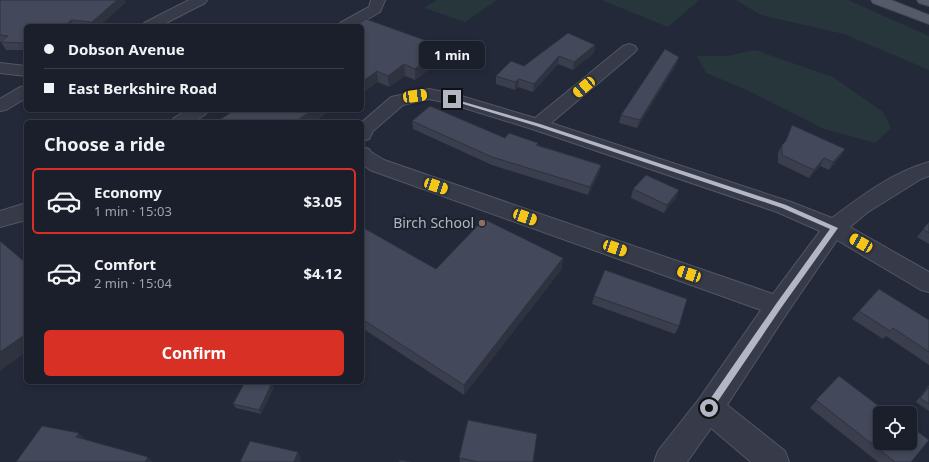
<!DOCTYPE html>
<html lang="en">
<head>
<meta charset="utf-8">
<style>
  body { margin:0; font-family:"Noto Sans",sans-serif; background:#272c37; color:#f1f3f6; height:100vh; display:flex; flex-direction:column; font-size:15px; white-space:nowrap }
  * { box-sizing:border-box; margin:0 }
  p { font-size:13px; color:#9fa2a9 }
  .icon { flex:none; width:22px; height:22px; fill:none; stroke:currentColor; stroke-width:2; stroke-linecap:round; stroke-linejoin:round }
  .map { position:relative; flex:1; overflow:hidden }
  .side { position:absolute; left:24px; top:120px; width:340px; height:264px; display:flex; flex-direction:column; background:#1a1f2b; border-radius:6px; box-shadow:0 2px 6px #0003,0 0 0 1px #383d47 }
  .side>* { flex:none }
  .hud { position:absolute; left:24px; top:24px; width:340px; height:88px; border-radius:6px; box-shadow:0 2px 6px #0003,0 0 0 1px #383d47; display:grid; align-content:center; height:88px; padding:0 20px; background:#1a1f2b }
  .tools { position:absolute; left:873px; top:406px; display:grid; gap:8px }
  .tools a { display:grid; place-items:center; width:44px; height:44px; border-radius:6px; background:#1a1f2b; box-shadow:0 2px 6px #0003,0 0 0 1px #383d47; font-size:20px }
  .end { position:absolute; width:18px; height:18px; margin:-9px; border:5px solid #b2b6c5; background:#111; box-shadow:0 0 0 2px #111 }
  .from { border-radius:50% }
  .bubble { position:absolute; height:28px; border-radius:6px; background:#1a1f2b; box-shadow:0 2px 6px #0003,0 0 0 1px #383d47; font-size:13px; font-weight:700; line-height:28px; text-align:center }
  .car { position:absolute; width:12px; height:24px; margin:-12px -6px; border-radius:5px; box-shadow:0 0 3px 1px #0007; background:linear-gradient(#f5c518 24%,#345 0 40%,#f5c518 0 76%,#345 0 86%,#f5c518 0) }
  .hud b { display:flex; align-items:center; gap:14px; height:38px; font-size:15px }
  .hud b+b { border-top:1px solid #383d47 }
  .hud i { width:10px; height:10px; background:#f1f3f6 }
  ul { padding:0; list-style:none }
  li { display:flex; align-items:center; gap:12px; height:66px; margin:0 8px 6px; padding:0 12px; border:2px solid transparent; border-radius:6px }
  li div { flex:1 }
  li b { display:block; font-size:15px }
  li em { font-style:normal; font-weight:700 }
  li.current { border-color:#d93025 }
  li>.icon { width:36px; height:36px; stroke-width:1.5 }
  h2 { padding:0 20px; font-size:18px; line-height:48px }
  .action { display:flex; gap:8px; margin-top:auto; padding:8px 20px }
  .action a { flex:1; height:46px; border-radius:6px; background:#d93025; color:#fff; font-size:16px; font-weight:700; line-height:46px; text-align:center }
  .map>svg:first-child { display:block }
</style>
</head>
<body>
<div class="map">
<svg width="929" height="462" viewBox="0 0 929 462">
  <rect width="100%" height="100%" fill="#232939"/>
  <g fill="#26363b">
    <path d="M437 0H497L465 22 424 8Z"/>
    <path d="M601 0H699L668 27Z"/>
    <path d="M736 0H848L929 36V70L844 34 761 15Z"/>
    <path d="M755 50 833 77 883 112 891 128 875 143 824 129 747 90 706 73 697 56H727Z"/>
  </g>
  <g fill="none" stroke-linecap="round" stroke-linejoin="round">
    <g stroke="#525664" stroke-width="2">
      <g id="minor">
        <path d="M189 0H207L205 3 160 26H142L144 23Z"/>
        <path d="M371 0H385L380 12 356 26H338L340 23 369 7Z"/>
        <path d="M629 44 635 46 637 49 635 52 551 123 791 202 832 218C861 196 893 172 929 162V176L921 179 868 212 850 227 929 272V292L921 290 837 240 787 313 727 405 785 451 789 462H751L711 428 687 462H654L658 451 699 399 761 310 370 170 362 164V147L369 149 371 152 384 160 773 294 820 231 777 212 532 129 448 103 429 99 403 105 373 131 369 139 362 141V122L391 97 429 89 458 95 535 118 623 46Z"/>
        <path d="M0 63 26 66V76L0 73Z"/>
        <path d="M26 86V98L6 110 0 111V99L20 87Z"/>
        <path d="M187 110H209C200 123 185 122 171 122L174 118Z"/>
        <path d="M26 203V220L0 227V211Z"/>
      </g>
    </g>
    <g stroke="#404552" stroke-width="2">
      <g id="major">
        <path d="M871 0H891L929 15V24L873 3Z"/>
        <path d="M917 0H929V6L919 3Z"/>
      </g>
    </g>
    <use href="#minor" fill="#373b49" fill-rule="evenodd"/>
    <use href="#major" fill="#555a69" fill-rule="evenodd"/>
  </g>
  <g fill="#3a3e4d">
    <path d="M0 0 126 2 99 26H26V50H6L1 42H0Z"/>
    <path d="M362 26 445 58 415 80 405 76 389 87 378 82Z"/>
    <path d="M595 45 594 53 573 70 558 64 533 92 518 87 515 90 496 84V76L524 66Z"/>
    <path d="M679 57 676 65 637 128 619 123 621 115Z"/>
    <path d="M412 121 505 138 538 143V145L601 165 599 173 588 195 492 165 413 129Z"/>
    <path d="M792 125 845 149 840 157 829 170 820 166 809 178 778 163V153L782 145 785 142Z"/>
    <path d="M633 189 679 190 676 198 664 213 631 198Z"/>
    <path d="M929 222V244L917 237Z"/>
    <path d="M362 227 436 269 563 258 561 270 464 395 362 328Z"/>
    <path d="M594 296 679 326 675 334 592 304Z"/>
    <path d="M859 311 929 320V365L886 336 883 339 852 319Z"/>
    <path d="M839 376 911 462H878L810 408Z"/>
    <path d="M929 385V411L916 402Z"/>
    <path d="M274 387 261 414 236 408 233 404Z"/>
    <path d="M459 458 533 462H460Z"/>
  </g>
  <g fill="#2f323f">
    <path d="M117 0H125L126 2 99 26H94L92 22Z"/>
    <path d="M71 20 74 26H65Z"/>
    <path d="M595 45 594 53 573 70 574 62Z"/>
    <path d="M444 47 445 58 415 80V69Z"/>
    <path d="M559 56 558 64 533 92 534 84Z"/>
    <path d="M679 57 676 65 637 128 640 120Z"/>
    <path d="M404 64 405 76 389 87 388 76Z"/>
    <path d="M377 71 378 82 362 94V82Z"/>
    <path d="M519 79 518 87 515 90V82Z"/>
    <path d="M312 110H331L314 122H295Z"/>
    <path d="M845 149 840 157 829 170 833 162Z"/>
    <path d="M824 158 820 166 809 178 814 170Z"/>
    <path d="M601 165 599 173 588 195 590 187Z"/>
    <path d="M679 190 676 198 664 213 667 205Z"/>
    <path d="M563 258 561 270 464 395V385Z"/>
    <path d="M26 334V352L0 371V352Z"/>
    <path d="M272 383 274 387 261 414 259 410Z"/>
    <path d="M79 433 86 440 76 437Z"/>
    <path d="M298 452 301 459 300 462H294Z"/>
    <path d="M148 457 153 462H145Z"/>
  </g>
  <g fill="#43485a" stroke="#2f323f">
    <path d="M0 0H117L92 22 71 20 65 26H26V43L1 42 8 36 0 35Z"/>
    <path d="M366 19 444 47 415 69 404 64 388 76 377 71 362 82V26H354Z"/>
    <path d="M568 33 595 45 574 62 559 56 534 84 519 79 515 82 496 76 511 61 524 66Z"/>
    <path d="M665 49 679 57 640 120 621 115Z"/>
    <path d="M430 106 505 138 509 133 538 143 536 145 601 165 590 187 492 157 412 121Z"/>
    <path d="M235 110H312L295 122H216Z"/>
    <path d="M792 125 845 149 833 162 824 158 814 170 782 155V145L786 141Z"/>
    <path d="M646 175 679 190 667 205 633 189Z"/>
    <path d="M484 219 563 258 464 385 362 319V227L436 269Z"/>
    <path d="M929 222V233L923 229Z"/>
    <path d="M0 241 26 263V334L0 352Z"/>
    <path d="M605 270 687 299 679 326 594 296Z"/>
    <path d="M879 289 929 320V352L893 328 890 331 859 311Z"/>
    <path d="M839 376 888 413H880V443H910V426L929 440 911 462H895L816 400Z"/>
    <path d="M245 382H267L272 383 259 410 233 404Z"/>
    <path d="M929 387V404L920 398Z"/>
    <path d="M468 420 537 434 533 462H479L459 458Z"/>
    <path d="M42 426 79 433 76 437 148 457 145 462H16Z"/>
    <path d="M250 441 298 452 294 462H240Z"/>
    <path d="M400 460 411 462H399Z"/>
  </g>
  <path fill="#b2b6c5" d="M450 98 540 124 786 205 838 228 781 308 712 410 709 411 705 408 706 405 776 304 830 229 782 208 536 126 450 100Z"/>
  <circle fill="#8d6e63" stroke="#1c212e" stroke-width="1.5" cx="482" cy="223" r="4"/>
  <g text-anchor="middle" stroke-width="4" stroke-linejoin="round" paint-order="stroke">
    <g font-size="14" fill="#b2b6c5" stroke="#1c212e" text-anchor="end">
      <text x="474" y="228">Birch School</text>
    </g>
  </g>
</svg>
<div class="tools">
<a><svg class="icon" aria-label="locate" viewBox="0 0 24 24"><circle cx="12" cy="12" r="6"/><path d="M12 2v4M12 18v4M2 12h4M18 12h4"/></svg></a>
</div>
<i class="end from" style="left:709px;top:408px"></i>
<i class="end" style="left:452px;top:99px"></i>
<div class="bubble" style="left:419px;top:41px;width:66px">1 min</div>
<i class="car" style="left:584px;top:87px;rotate:230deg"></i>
<i class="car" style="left:415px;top:96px;rotate:82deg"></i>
<i class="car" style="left:436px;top:186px;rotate:109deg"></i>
<i class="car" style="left:525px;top:217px;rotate:109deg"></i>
<i class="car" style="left:861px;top:243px;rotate:300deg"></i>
<i class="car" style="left:615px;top:248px;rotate:109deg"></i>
<i class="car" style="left:689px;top:274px;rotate:289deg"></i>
<div class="hud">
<b><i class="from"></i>Dobson Avenue</b>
<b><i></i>East Berkshire Road</b>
</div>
<section class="side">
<h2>Choose a ride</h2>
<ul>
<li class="current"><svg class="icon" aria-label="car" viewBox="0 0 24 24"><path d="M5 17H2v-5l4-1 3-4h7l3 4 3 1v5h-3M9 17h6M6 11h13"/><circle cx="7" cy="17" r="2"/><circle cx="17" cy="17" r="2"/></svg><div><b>Economy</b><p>1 min · 15:03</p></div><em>$3.05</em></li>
<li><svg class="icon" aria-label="car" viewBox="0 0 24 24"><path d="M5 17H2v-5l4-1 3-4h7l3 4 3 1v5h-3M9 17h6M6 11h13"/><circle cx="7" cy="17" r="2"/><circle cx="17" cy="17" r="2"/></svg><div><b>Comfort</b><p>2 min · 15:04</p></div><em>$4.12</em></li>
</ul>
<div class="action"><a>Confirm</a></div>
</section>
</div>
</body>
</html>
